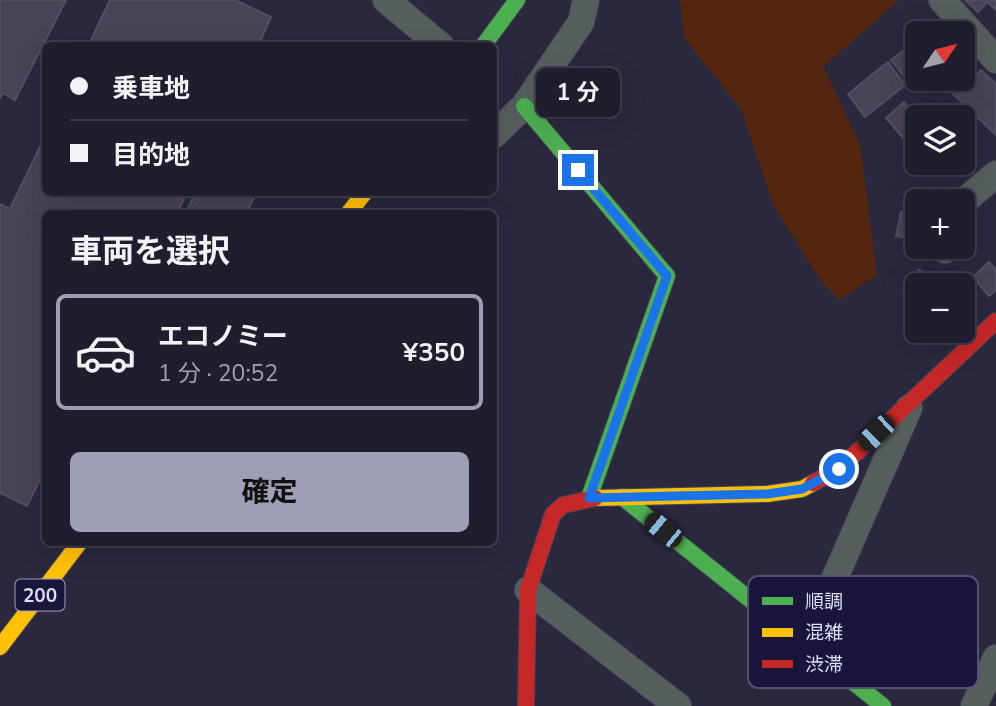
<!DOCTYPE html>
<html lang="ja">
<head>
<meta charset="utf-8">
<style>
  body { margin:0; font-family:"Nunito Sans","Noto Sans JP",sans-serif; background:#282736; color:#f1f3f6; height:100vh; display:flex; flex-direction:column; font-size:26px; white-space:nowrap }
  * { box-sizing:border-box; margin:0 }
  p { font-size:23px; color:#a2a2aa }
  .icon { flex:none; width:38px; height:38px; fill:none; stroke:currentColor; stroke-width:2; stroke-linecap:round; stroke-linejoin:round }
  .map { position:relative; flex:1; overflow:hidden }
  .details { position:absolute; left:42px; top:210px; width:455px; height:336px; display:flex; flex-direction:column; background:#201e2e; border-radius:10px; box-shadow:0 7px 28px #0002,0 0 0 2px #3d3c4a }
  .details>* { flex:none }
  .top-card { position:absolute; left:42px; top:42px; width:455px; height:154px; border-radius:10px; box-shadow:0 7px 28px #0002,0 0 0 2px #3d3c4a; display:grid; align-content:center; height:154px; padding:0 28px; background:#201e2e }
  .needle { width:46px; rotate:55deg }
  .buttons { position:absolute; left:905px; top:21px; display:grid; gap:14px }
  .buttons a { display:grid; place-items:center; width:70px; height:70px; border-radius:10px; background:#201e2e; box-shadow:0 7px 28px #0002,0 0 0 2px #3d3c4a; font-size:35px }
  .end { position:absolute; width:32px; height:32px; margin:-16px; border:9px solid #1a73e8; background:#fff; box-shadow:0 0 0 4px #fff }
  .from { border-radius:50% }
  .bubble { position:absolute; height:49px; border-radius:10px; background:#201e2e; box-shadow:0 7px 28px #0002,0 0 0 2px #3d3c4a; font-size:23px; font-weight:700; line-height:49px; text-align:center }
  .car { position:absolute; width:21px; height:42px; margin:-21px -10px; border-radius:9px; box-shadow:0 0 5px 2px #0007; background:linear-gradient(#222 24%,#8ab4d8 0 40%,#222 0 76%,#8ab4d8 0 86%,#222 0) }
  .top-card b { display:flex; align-items:center; gap:24px; height:66px; font-size:26px }
  .top-card b+b { border-top:2px solid #3d3c4a }
  .top-card i { width:18px; height:18px; background:#f1f3f6 }
  ul { padding:0; list-style:none }
  li { display:flex; align-items:center; gap:21px; height:116px; margin:0 14px 10px; padding:0 14px; border:4px solid transparent; border-radius:10px }
  li div { flex:1 }
  li b { display:block; font-size:26px }
  li em { font-style:normal; font-weight:700 }
  li.current { border-color:#9e9eb7 }
  li>.icon { width:63px; height:63px; stroke-width:1.5 }
  h2 { padding:0 28px; font-size:32px; line-height:84px }
  .action { display:flex; gap:14px; margin-top:auto; padding:14px 28px }
  .action a { flex:1; height:80px; border-radius:10px; background:#9e9eb7; color:#111; font-size:28px; font-weight:700; line-height:80px; text-align:center }
  .map>svg:first-child { display:block }
</style>
</head>
<body>
<div class="map">
<svg width="996" height="706" viewBox="0 0 996 706">
  <rect width="100%" height="100%" fill="#2a283d"/>
  <path fill="#54250f" d="M680 0H899L823 67 860 144 877 275 839 300 820 280 773 204 741 109 684 38Z"/>
  <g fill="#484456" stroke="#524e61" stroke-width="2">
    <path d="M0 0H66L15 100 3 93 0 98Z"/>
    <path d="M110 0H235L271 17 258 46H88Z"/>
    <path d="M965 0H996V10L987 2 978 12Z"/>
    <path d="M917 40V77L909 83 891 60Z"/>
    <path d="M888 62 905 85 865 117 848 94Z"/>
    <path d="M981 70 996 84V135L948 89 957 80 960 83 968 75 973 79Z"/>
    <path d="M904 102 917 118V128L904 139 886 118Z"/>
    <path d="M46 134V192H187L177 214H46V468L27 506 0 493V204L10 209Z"/>
    <path d="M196 192H257L246 214H185Z"/>
    <path d="M901 212 917 216V240L896 236Z"/>
    <path d="M989 262 996 270V290L989 296 973 277Z"/>
    <path d="M919 270 937 278 934 285H917V297L909 293Z"/>
  </g>
  <g fill="none" stroke-linecap="round" stroke-linejoin="round">
    <g stroke="#454355" stroke-width="28">
      <g id="street">
        <path d="M386 0 441 46"/>
        <path d="M942 0 996 60"/>
        <path d="M494 135 524 106 581 22 586 0"/>
        <path d="M962 203 996 174"/>
        <path d="M945 250 946 247"/>
        <path d="M528 590 678 706"/>
        <path d="M806 644 909 408"/>
        <path d="M974 706 996 658"/>
      </g>
    </g>
    <g stroke="#454355" stroke-width="18">
      <g id="fast">
        <path d="M483 46 517 0"/>
        <path d="M524 106 667 276 589 498"/>
        <path d="M622 497 883 706"/>
      </g>
    </g>
    <g stroke="#454355" stroke-width="18">
      <g id="slow">
        <path d="M348 214 365 192"/>
        <path d="M595 498 767 494 802 489 813 483"/>
        <path d="M0 647 80 542"/>
      </g>
    </g>
    <g stroke="#454355" stroke-width="18">
      <g id="jam">
        <path d="M813 483 839 469 996 321"/>
        <path d="M526 706 528 590 553 514 563 505 595 498"/>
      </g>
    </g>
    <use href="#street" stroke="#575f5e" stroke-width="26"/>
    <use href="#fast" stroke="#4caf50" stroke-width="16"/>
    <use href="#slow" stroke="#ffc107" stroke-width="16"/>
    <use href="#jam" stroke="#c62828" stroke-width="16"/>
  </g>
  <g fill="none" stroke-linecap="round" stroke-linejoin="round">
    <path stroke="#1a73e8" stroke-width="9" d="M578 170 667 276 589 498 767 494 802 489 839 469"/>
  </g>
  <g text-anchor="middle" stroke-width="5" stroke-linejoin="round" paint-order="stroke">
    <rect fill="#19153b" stroke="#a2a2bf" stroke-width="2" x="15.5" y="579.5" width="49" height="31" rx="5"/>
    <g font-size="19" font-weight="bold" fill="#dddef8">
      <text x="40" y="602">200</text>
    </g>
  </g>
  <rect x="748" y="576" width="230" height="112" rx="10" fill="#19153b" stroke="#545174" stroke-width="2"/>
  <rect x="762" y="597" width="31" height="8" fill="#4caf50"/>
  <rect x="762" y="628" width="31" height="9" fill="#ffc107"/>
  <rect x="762" y="660" width="31" height="8" fill="#c62828"/>
  <g font-size="19" fill="#dddef8">
    <text x="805" y="608">順調</text>
    <text x="805" y="639">混雑</text>
    <text x="805" y="671">渋滞</text>
  </g>
</svg>
<div class="buttons">
<a><svg class="needle" viewBox="-14 -14 28 28"><path d="M0-13l5 13h-10z" fill="#e53935"/><path d="M0 13l5-13h-10z" fill="#a2a2aa"/></svg></a>
<a><svg class="icon" aria-label="layers" viewBox="0 0 24 24"><path d="M12 4l9 5-9 5-9-5zM3 14l9 5 9-5"/></svg></a>
<a>+</a>
<a>−</a>
</div>
<i class="end from" style="left:839px;top:469px"></i>
<i class="end" style="left:578px;top:170px"></i>
<div class="bubble" style="left:536px;top:68px;width:84px">1 分</div>
<i class="car" style="left:876px;top:433px;rotate:226deg"></i>
<i class="car" style="left:663px;top:530px;rotate:309deg"></i>
<div class="top-card">
<b><i class="from"></i>乗車地</b>
<b><i></i>目的地</b>
</div>
<section class="details">
<h2>車両を選択</h2>
<ul>
<li class="current"><svg class="icon" aria-label="car" viewBox="0 0 24 24"><path d="M5 17H2v-5l4-1 3-4h7l3 4 3 1v5h-3M9 17h6M6 11h13"/><circle cx="7" cy="17" r="2"/><circle cx="17" cy="17" r="2"/></svg><div><b>エコノミー</b><p>1 分 · 20:52</p></div><em>¥350</em></li>
</ul>
<div class="action"><a>確定</a></div>
</section>
</div>
</body>
</html>
